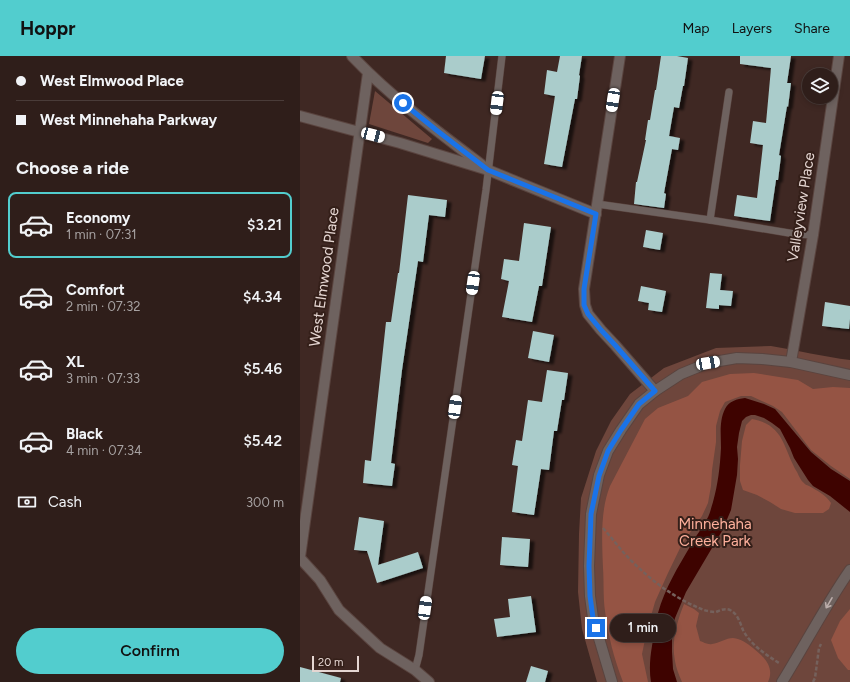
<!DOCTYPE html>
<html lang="en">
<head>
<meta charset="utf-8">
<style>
  body { margin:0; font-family:Figtree,sans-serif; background:#372723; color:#f1f3f6; height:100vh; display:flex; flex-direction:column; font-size:15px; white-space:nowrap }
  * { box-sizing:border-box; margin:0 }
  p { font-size:13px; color:#a7a2a2 }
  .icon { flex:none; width:22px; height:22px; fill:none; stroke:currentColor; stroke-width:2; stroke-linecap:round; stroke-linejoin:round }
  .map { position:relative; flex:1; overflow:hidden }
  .details { display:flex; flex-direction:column; background:#2f1e1a; width:300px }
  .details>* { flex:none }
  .top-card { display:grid; align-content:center; height:88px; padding:0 16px; background:#2f1e1a }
  .tools { position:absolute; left:502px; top:12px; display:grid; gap:8px }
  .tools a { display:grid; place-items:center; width:36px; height:36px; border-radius:50%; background:#2f1e1a; box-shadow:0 2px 6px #0003,0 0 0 1px #4a3c39; font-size:20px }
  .scale { position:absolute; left:12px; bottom:10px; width:47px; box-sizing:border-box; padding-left:4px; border:2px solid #e5d6d2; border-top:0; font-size:11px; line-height:14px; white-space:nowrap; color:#e5d6d2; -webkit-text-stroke:3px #341f19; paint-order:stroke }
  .end { position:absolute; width:18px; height:18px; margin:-9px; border:5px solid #1a73e8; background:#fff; box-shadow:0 0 0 2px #fff }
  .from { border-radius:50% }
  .bubble { position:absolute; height:28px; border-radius:14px; background:#2f1e1a; box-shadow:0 2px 6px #0003,0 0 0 1px #4a3c39; font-size:13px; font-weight:600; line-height:28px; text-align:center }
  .car { position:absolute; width:12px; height:24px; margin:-12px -6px; border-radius:5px; box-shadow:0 0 3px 1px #0007; background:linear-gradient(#fff 24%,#345 0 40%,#fff 0 76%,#345 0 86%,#fff 0) }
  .top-card b { display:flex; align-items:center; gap:14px; height:38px; font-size:15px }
  .top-card b+b { border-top:1px solid #4a3c39 }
  .top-card i { width:10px; height:10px; background:#f1f3f6 }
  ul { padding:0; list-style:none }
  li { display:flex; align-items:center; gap:12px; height:66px; margin:0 8px 6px; padding:0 8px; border:2px solid transparent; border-radius:8px }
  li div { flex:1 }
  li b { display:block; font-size:15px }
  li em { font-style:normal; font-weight:600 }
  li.active { border-color:#52cdce }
  li>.icon { width:36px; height:36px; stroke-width:1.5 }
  h2 { padding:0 16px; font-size:18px; line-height:48px }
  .pay { display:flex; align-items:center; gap:10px; height:44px; padding:0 16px; font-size:15px }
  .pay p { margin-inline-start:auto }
  .primary-button { display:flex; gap:8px; margin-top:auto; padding:8px 16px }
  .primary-button a { flex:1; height:46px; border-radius:24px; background:#52cdce; color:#111; font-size:16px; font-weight:600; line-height:46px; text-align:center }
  header { display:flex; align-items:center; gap:24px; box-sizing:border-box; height:56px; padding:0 20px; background:#52cdce; color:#111 }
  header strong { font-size:19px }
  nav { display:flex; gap:22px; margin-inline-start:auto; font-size:14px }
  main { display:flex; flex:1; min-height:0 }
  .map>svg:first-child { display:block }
</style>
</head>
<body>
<header>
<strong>Hoppr</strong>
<nav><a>Map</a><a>Layers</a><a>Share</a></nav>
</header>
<main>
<section class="details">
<div class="top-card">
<b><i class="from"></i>West Elmwood Place</b>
<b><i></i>West Minnehaha Parkway</b>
</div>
<h2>Choose a ride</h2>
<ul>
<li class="active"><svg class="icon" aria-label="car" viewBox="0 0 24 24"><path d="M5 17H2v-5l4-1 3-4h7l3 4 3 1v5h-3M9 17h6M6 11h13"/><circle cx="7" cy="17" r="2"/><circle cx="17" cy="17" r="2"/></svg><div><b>Economy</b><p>1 min · 07:31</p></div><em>$3.21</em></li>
<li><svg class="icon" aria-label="car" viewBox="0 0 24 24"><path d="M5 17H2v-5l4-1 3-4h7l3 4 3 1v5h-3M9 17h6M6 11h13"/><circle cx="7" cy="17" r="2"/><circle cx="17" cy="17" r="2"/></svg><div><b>Comfort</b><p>2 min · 07:32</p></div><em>$4.34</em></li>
<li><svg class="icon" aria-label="car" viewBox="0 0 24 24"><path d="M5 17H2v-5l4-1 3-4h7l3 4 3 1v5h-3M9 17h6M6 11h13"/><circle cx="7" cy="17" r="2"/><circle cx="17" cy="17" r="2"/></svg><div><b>XL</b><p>3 min · 07:33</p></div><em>$5.46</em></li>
<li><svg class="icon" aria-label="car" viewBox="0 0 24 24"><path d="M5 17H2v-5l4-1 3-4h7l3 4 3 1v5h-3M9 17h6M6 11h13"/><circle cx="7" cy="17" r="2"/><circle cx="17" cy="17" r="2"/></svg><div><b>Black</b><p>4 min · 07:34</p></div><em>$5.42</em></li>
</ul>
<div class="pay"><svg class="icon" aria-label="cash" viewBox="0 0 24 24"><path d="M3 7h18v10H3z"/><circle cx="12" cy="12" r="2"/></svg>Cash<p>300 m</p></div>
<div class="primary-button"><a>Confirm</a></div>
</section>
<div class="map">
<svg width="550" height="626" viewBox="0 0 550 626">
  <defs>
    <filter id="shadow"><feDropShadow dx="4.5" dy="2.5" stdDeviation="1" flood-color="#0009"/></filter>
  </defs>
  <rect width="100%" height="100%" fill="#3f2823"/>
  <g fill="#6e463c">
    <path d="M75 35 132 83 128 87 69 68Z"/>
    <path d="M471 290C497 294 524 301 550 304V626H297L282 573 278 536 279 478 281 442 296 395 311 365 330 338 364 312 416 292Z"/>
  </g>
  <g fill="#955444">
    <path d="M454 317 498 324 513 333 533 331 550 332V423L531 410 511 394 482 356 473 350 451 340H441L425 346 420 355 416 370V386L412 414 411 430 408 447 402 460 382 488 368 517 355 546 347 574 342 598 348 626H323C314 603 308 579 305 555 303 541 304 526 303 512 302 485 300 455 310 430L345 363 358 352 388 340 402 326 430 318Z"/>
    <path d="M452 363C485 369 483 393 497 416 499 420 501 425 504 427 505 429 508 429 509 430 518 435 526 439 531 447L529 453 523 457H495L481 453 470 446 457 439 443 434 440 425V409L442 385 446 369Z"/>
    <path d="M384 548 394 553 399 557 396 570 400 585C403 586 408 589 412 588 419 587 426 582 433 582 441 583 447 587 453 592 464 601 475 611 468 626H382C379 619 376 612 375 605 371 585 377 566 384 548Z"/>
    <path d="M550 553V614H548L538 602 531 584 540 565Z"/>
  </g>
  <path fill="#3e0300" d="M445 342 464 348 475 353 511 396 531 413 550 425V456L530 440 513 430 508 424 494 402 490 392 480 373 472 367 464 362 455 359H451L446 361 442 365 439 377 437 391 438 403 437 419 431 454 422 475 386 536 375 562 372 575V596L373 613 377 626H351C349 614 350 602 352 590 354 579 355 568 358 557 365 532 378 511 391 489 395 480 403 472 407 463 410 458 411 452 413 446 418 428 420 411 421 392 421 379 419 365 425 353 429 345 437 343 445 342Z"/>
  <g fill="#aacccb" filter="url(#shadow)">
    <path d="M146 0H185L181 23 144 17Z"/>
    <path d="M260 0H282L279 19 280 20 277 43H275L262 111 244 108 255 40 244 38 247 14 257 16Z"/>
    <path d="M361 0H377L388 2 384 30H383L379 52 374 51 369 80 380 82 378 94 372 93 364 137 366 138 364 152 334 148 336 126H337L346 84H345L348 64H350L355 34H356Z"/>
    <path d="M440 0H491L487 27H491L488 51 487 50 479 99 481 100 478 124H476L470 165 434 160 437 139 457 142 463 89 450 87 453 65 466 67 471 12 440 8Z"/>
    <path d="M108 139 147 144 145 161 129 159 123 206 118 205 102 314 91 407 95 408 92 430 63 427 65 404 71 405 86 266H91L98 217H99Z"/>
    <path d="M224 167 251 171 242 230H239L232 266 202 261 209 225 201 223 204 203 219 205Z"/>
    <path d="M346 174 363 177 360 194 343 191Z"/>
    <path d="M410 217 422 218 420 234 433 235 431 250 419 249V253L406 252Z"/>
    <path d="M341 230 366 235 362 256 348 254 349 247 338 245Z"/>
    <path d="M525 246 550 250V263L549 273 522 270Z"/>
    <path d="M233 275 254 279 249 306 228 302Z"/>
    <path d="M247 314 268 317 264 344H262L257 375H254L249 414 241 413 234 459 212 456 218 410 212 409 216 384 222 385 228 344 242 346Z"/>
    <path d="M59 461 84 465 78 509 118 496 123 512 77 527 67 495 54 494Z"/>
    <path d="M202 481 230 483 228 511 200 509Z"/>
    <path d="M231 540 236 576 197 581 194 563 210 561 208 543Z"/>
    <path d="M231 610 248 615 245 626H226Z"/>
    <path d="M0 611 41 622 40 626H0Z"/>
  </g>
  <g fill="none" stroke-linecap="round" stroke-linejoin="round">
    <g stroke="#5a443f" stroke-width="8">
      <g id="lane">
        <path d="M297 148 410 164 495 178 513 179"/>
        <path d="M410 164 429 36"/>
        <path d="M115 614 119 599 186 134 202 0"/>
      </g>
    </g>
    <g stroke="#5a443f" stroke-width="12">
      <g id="street">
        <path d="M52 0C91 41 137 75 182 109"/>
        <path d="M320 0 284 233 285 249 288 258 301 274 315 289 355 335"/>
        <path d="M0 60 100 87 188 114 296 158"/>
        <path d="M491 306 513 179 539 0"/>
        <path d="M0 501 68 17"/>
        <path d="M0 502 20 524 39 554 80 592 115 614 129 626"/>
        <path d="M312 626 293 562 290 540 289 510 291 458 299 419 308 395 321 374 339 348 355 335 381 318 408 307 437 302 462 303 491 306 550 319"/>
        <path d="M482 626C505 589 525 550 550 514"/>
      </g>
    </g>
    <g stroke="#75615c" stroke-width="2.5" stroke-dasharray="4 2" stroke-linecap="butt">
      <path d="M303 472C310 480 317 489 324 497 346 521 373 542 404 554 407 555 412 556 416 556 421 554 425 552 430 554 438 558 440 567 443 574 451 589 465 598 479 607"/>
      <path d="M513 626 515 622 519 592 521 588"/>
    </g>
    <use href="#lane" stroke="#6e625f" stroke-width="7"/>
    <use href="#street" stroke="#6e625f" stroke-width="10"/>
  </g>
  <defs><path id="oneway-shaft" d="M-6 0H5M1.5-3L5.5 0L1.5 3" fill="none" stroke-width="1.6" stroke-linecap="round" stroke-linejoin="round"/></defs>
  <use stroke="#bbadaa" href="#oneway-shaft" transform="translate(529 547) rotate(120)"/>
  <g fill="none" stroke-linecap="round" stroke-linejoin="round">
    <path stroke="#1a73e8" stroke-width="5" d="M103 47 135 73 188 114 296 158 284 233V249L288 258 301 274 315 289 355 335 339 348 321 374 308 395 299 420 291 458 289 510 290 540 293 562 296 572"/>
  </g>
  <g text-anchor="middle" stroke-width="4" stroke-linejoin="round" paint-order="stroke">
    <g font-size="15" fill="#e5d6d2" stroke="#341f19">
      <text transform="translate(501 151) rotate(-81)" y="5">Valleyview Place</text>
      <text transform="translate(24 221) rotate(-82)" y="5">West Elmwood Place</text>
    </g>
    <g font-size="15" fill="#feb09c" stroke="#341f19">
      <text x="415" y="473">Minnehaha<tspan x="415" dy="17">Creek Park</tspan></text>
    </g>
  </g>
</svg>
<div class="tools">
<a><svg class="icon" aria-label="layers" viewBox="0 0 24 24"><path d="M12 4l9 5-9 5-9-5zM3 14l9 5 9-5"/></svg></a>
</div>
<div class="scale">20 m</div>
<i class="end from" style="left:103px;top:47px"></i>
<i class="end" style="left:296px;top:572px"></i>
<div class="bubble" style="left:310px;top:558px;width:66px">1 min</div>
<i class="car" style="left:313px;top:44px;rotate:189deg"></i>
<i class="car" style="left:197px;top:47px;rotate:187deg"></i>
<i class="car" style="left:73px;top:79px;rotate:105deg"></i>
<i class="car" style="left:173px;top:227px;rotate:188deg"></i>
<i class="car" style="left:408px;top:307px;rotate:80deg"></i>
<i class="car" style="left:155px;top:351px;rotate:8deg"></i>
<i class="car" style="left:125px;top:552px;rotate:8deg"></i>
</div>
</main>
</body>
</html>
